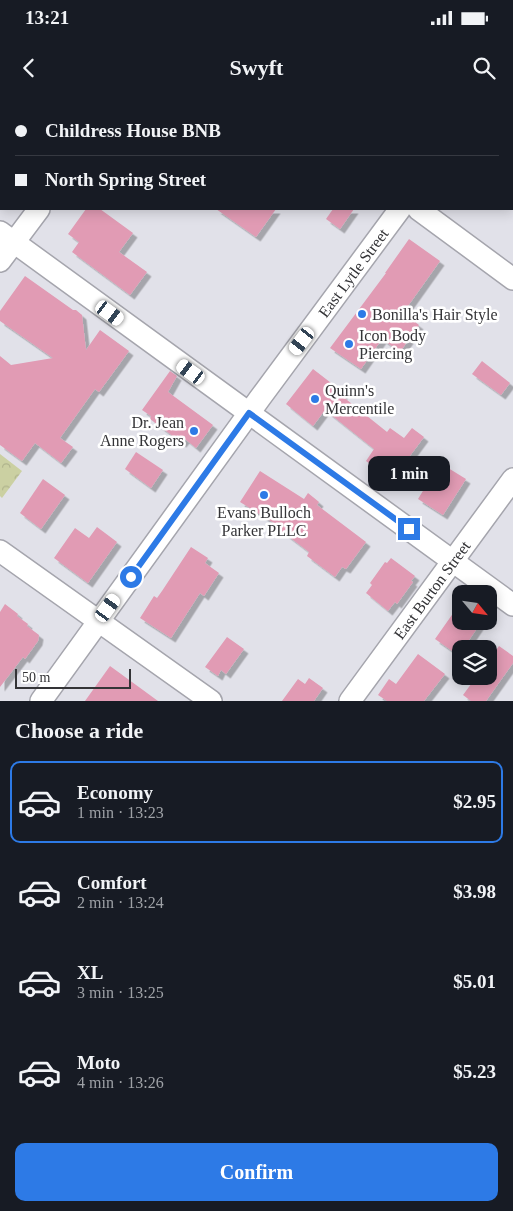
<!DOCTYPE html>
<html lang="en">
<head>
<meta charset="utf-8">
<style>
  body { margin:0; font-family:"Times New Roman",serif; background:#20242c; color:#f1f3f6; height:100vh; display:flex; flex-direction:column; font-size:19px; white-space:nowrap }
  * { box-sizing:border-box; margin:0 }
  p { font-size:16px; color:#9ea1a6 }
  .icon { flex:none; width:28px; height:28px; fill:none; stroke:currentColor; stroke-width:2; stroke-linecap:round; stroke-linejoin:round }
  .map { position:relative; height:601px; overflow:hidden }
  .side { display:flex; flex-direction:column; background:#171b24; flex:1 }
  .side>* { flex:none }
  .banner { position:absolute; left:0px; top:0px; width:514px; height:110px; box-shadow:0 2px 12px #0003; display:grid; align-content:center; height:110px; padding:0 15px; background:#171b24 }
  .needle { width:32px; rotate:119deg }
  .controls { position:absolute; left:452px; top:485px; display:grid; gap:10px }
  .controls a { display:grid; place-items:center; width:45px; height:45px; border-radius:10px; background:#171b24; box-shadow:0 2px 12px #0003; font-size:25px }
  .scale { position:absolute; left:15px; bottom:12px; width:116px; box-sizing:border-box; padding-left:5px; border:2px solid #343437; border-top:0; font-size:14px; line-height:18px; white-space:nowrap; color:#343437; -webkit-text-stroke:4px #fff; paint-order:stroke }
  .end { position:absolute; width:22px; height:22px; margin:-11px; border:6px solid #2d7ae6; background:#fff; box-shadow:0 0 0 2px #fff }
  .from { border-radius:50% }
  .bubble { position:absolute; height:35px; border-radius:10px; background:#171b24; box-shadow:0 2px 12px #0003; font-size:16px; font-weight:800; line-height:35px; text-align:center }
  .car { position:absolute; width:15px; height:30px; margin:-15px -8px; border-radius:6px; box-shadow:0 0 4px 1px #0007; background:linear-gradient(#fff 24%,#345 0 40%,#fff 0 76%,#345 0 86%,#fff 0) }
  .banner b { display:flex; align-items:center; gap:18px; height:48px; font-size:19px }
  .banner b+b { border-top:1px solid #363941 }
  .banner i { width:12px; height:12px; background:#f1f3f6 }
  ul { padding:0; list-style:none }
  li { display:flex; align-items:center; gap:15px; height:82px; margin:0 10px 8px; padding:0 5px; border:2px solid transparent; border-radius:10px }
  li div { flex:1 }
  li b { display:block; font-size:19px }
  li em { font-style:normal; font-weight:800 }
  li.on { border-color:#2d7ae6 }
  li>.icon { width:45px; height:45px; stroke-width:1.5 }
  h2 { padding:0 15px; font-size:22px; line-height:60px }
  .action { display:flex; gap:10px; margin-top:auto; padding:10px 15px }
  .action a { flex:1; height:58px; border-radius:10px; background:#2d7ae6; color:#fff; font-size:20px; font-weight:800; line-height:58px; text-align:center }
  .status { display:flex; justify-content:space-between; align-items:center; height:35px; padding:0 25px; background:#171b24; direction:ltr }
  .status svg { height:14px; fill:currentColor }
  header { display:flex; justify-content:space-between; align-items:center; height:65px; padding:0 15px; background:#171b24; font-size:22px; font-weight:800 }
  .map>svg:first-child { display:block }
</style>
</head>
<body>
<div class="status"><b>13:21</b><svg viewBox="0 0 49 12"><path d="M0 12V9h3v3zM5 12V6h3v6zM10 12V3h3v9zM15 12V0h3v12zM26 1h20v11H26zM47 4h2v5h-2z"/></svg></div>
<header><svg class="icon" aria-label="back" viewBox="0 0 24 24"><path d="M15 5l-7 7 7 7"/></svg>Swyft<svg class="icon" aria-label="search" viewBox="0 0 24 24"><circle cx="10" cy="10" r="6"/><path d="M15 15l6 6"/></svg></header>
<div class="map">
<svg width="513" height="601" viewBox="0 0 513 601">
  <defs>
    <pattern id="forest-crowns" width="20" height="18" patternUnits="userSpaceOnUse" patternTransform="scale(1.25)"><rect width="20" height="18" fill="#cbd0a2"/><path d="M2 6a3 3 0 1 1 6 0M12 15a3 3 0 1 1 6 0" fill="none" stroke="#afb38c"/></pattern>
    <filter id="shadow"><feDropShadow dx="4.5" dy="4.5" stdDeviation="0" flood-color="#0004"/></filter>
  </defs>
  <rect width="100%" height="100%" fill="#e1e1e9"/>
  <path fill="url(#forest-crowns)" d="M0 354 22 371 2 398 0 396Z"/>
  <g fill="#e19bb4" filter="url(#shadow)">
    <path d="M86 109H100L133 133 119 152 147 172 130 195 72 152 79 142 68 134Z"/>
    <path d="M216 109H276L256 137Z"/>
    <path d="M333 109H354L340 129 326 119Z"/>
    <path d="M409 139 440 161 403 213 419 225 400 252 382 239 361 269 330 248 386 173H385Z"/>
    <path d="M25 176 73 210H76L82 215 86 250 100 230 129 251 99 292 95 289 60 338 73 347 61 363 35 343 22 361 0 345V256L11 265 53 258 0 221V211Z"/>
    <path d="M482 261 510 283 501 295 472 274Z"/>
    <path d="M313 269 344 293 342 296 387 332 390 328 404 338 412 328 424 337 392 380 366 361 374 349 325 310 313 326 286 304Z"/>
    <path d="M170 271 177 276 168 292 213 325 196 348 185 339 182 343 150 319 151 316 142 310Z"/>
    <path d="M136 352 163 370 151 388 125 369Z"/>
    <path d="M440 363 466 379 443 415 418 399Z"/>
    <path d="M260 371 304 399 308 393 319 402 317 405 366 442 346 469 342 467 335 477 307 456 309 452 280 430 282 428 240 402Z"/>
    <path d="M43 379 65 395 41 429 20 413Z"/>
    <path d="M97 427 117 442 88 483 54 458 75 428 89 438Z"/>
    <path d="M191 447 208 458 205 463 219 473 204 496 200 493 171 538 140 518 154 496 157 498 162 491Z"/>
    <path d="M391 458 415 476 411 481 413 482 397 504 395 502 388 511 366 493 372 485 370 483 385 462 387 463Z"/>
    <path d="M461 502V521H482L463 549H461L458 555 435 539Z"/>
    <path d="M5 504 18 514 17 516 28 524 27 526 39 535 38 541 25 559 23 557 0 587V512Z"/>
    <path d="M227 537 244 549 226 574 221 570 218 576 205 567Z"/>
    <path d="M499 546 513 556V563L486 601H471L463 595 477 576H489V560Z"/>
    <path d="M418 554 445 574 424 601H387L378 595 389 579 396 584Z"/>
    <path d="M110 566 158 601H85Z"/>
    <path d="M309 578 323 588 314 601H282L298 579 305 584Z"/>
  </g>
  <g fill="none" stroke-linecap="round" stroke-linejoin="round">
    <g stroke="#a5a5ad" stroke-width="24">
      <g id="minor">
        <path d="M272 0 273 1"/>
        <path d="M120 1 121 0"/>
        <path d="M477 1 478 0"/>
        <path d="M418 109 513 179"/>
        <path d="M0 132 513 505"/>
        <path d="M0 161 39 109"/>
        <path d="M0 451 211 601"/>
        <path id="s1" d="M41 601 260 298 400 109"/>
        <path id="s2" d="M350 601 513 379"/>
      </g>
    </g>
    <use href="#minor" stroke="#fff" stroke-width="21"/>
  </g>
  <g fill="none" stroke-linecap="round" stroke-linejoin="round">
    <path stroke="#2d7ae6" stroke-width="6" d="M131 477 249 313 409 429"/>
  </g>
  <g fill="#2d7ae6" stroke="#fff" stroke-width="2">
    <circle cx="362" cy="214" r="5"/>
    <circle cx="349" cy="244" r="5"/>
    <circle cx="315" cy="299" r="5"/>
    <circle cx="194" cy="331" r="5"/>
    <circle cx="264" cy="395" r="5"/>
  </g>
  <g text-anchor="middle" stroke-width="5" stroke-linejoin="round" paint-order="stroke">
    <g font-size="16" fill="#343437" stroke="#fff">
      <text dy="6" stroke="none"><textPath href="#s1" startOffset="530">East Lytle Street</textPath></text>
      <text dy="6" stroke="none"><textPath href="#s2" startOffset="138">East Burton Street</textPath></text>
    </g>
    <g font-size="16" fill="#343437" stroke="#fff" text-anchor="start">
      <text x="372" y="220">Bonilla's Hair Style</text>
      <text x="359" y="241">Icon Body<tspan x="359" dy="18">Piercing</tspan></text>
      <text x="325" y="296">Quinn's<tspan x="325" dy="18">Mercentile</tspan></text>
      <text x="184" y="328" text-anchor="end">Dr. Jean<tspan x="184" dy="18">Anne Rogers</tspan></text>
      <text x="264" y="418" text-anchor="middle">Evans Bulloch<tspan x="264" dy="18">Parker PLLC</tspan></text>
    </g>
  </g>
</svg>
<div class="controls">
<a><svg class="needle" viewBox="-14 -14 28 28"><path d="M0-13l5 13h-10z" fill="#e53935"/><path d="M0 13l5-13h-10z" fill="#9ea1a6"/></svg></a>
<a><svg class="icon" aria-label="layers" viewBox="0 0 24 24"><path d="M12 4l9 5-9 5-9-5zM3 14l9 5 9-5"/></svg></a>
</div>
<div class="scale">50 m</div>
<i class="end from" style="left:131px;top:477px"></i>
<i class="end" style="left:409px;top:429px"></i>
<div class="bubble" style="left:368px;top:356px;width:82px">1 min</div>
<i class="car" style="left:110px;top:213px;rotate:126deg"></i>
<i class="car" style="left:302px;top:241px;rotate:217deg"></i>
<i class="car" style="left:191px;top:272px;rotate:306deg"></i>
<i class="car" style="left:108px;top:508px;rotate:36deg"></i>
<div class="banner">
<b><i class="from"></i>Childress House BNB</b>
<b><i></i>North Spring Street</b>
</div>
</div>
<section class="side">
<h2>Choose a ride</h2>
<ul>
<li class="on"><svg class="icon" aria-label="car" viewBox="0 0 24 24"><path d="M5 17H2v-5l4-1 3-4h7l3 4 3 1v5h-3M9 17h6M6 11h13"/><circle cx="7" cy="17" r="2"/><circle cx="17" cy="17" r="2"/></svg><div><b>Economy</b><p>1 min · 13:23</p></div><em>$2.95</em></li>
<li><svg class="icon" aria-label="car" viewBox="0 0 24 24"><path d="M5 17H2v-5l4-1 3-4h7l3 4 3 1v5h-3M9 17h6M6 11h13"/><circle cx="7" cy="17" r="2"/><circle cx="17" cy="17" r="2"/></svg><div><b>Comfort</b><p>2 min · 13:24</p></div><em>$3.98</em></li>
<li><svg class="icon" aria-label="car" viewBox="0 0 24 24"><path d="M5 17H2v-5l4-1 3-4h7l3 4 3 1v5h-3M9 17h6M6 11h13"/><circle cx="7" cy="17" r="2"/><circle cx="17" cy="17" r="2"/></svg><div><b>XL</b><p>3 min · 13:25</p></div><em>$5.01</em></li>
<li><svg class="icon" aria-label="car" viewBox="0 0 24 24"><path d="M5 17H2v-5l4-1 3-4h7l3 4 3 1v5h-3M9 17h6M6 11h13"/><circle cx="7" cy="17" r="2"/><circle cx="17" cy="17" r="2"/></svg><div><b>Moto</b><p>4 min · 13:26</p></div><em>$5.23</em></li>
</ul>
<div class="action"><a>Confirm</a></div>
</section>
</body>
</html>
